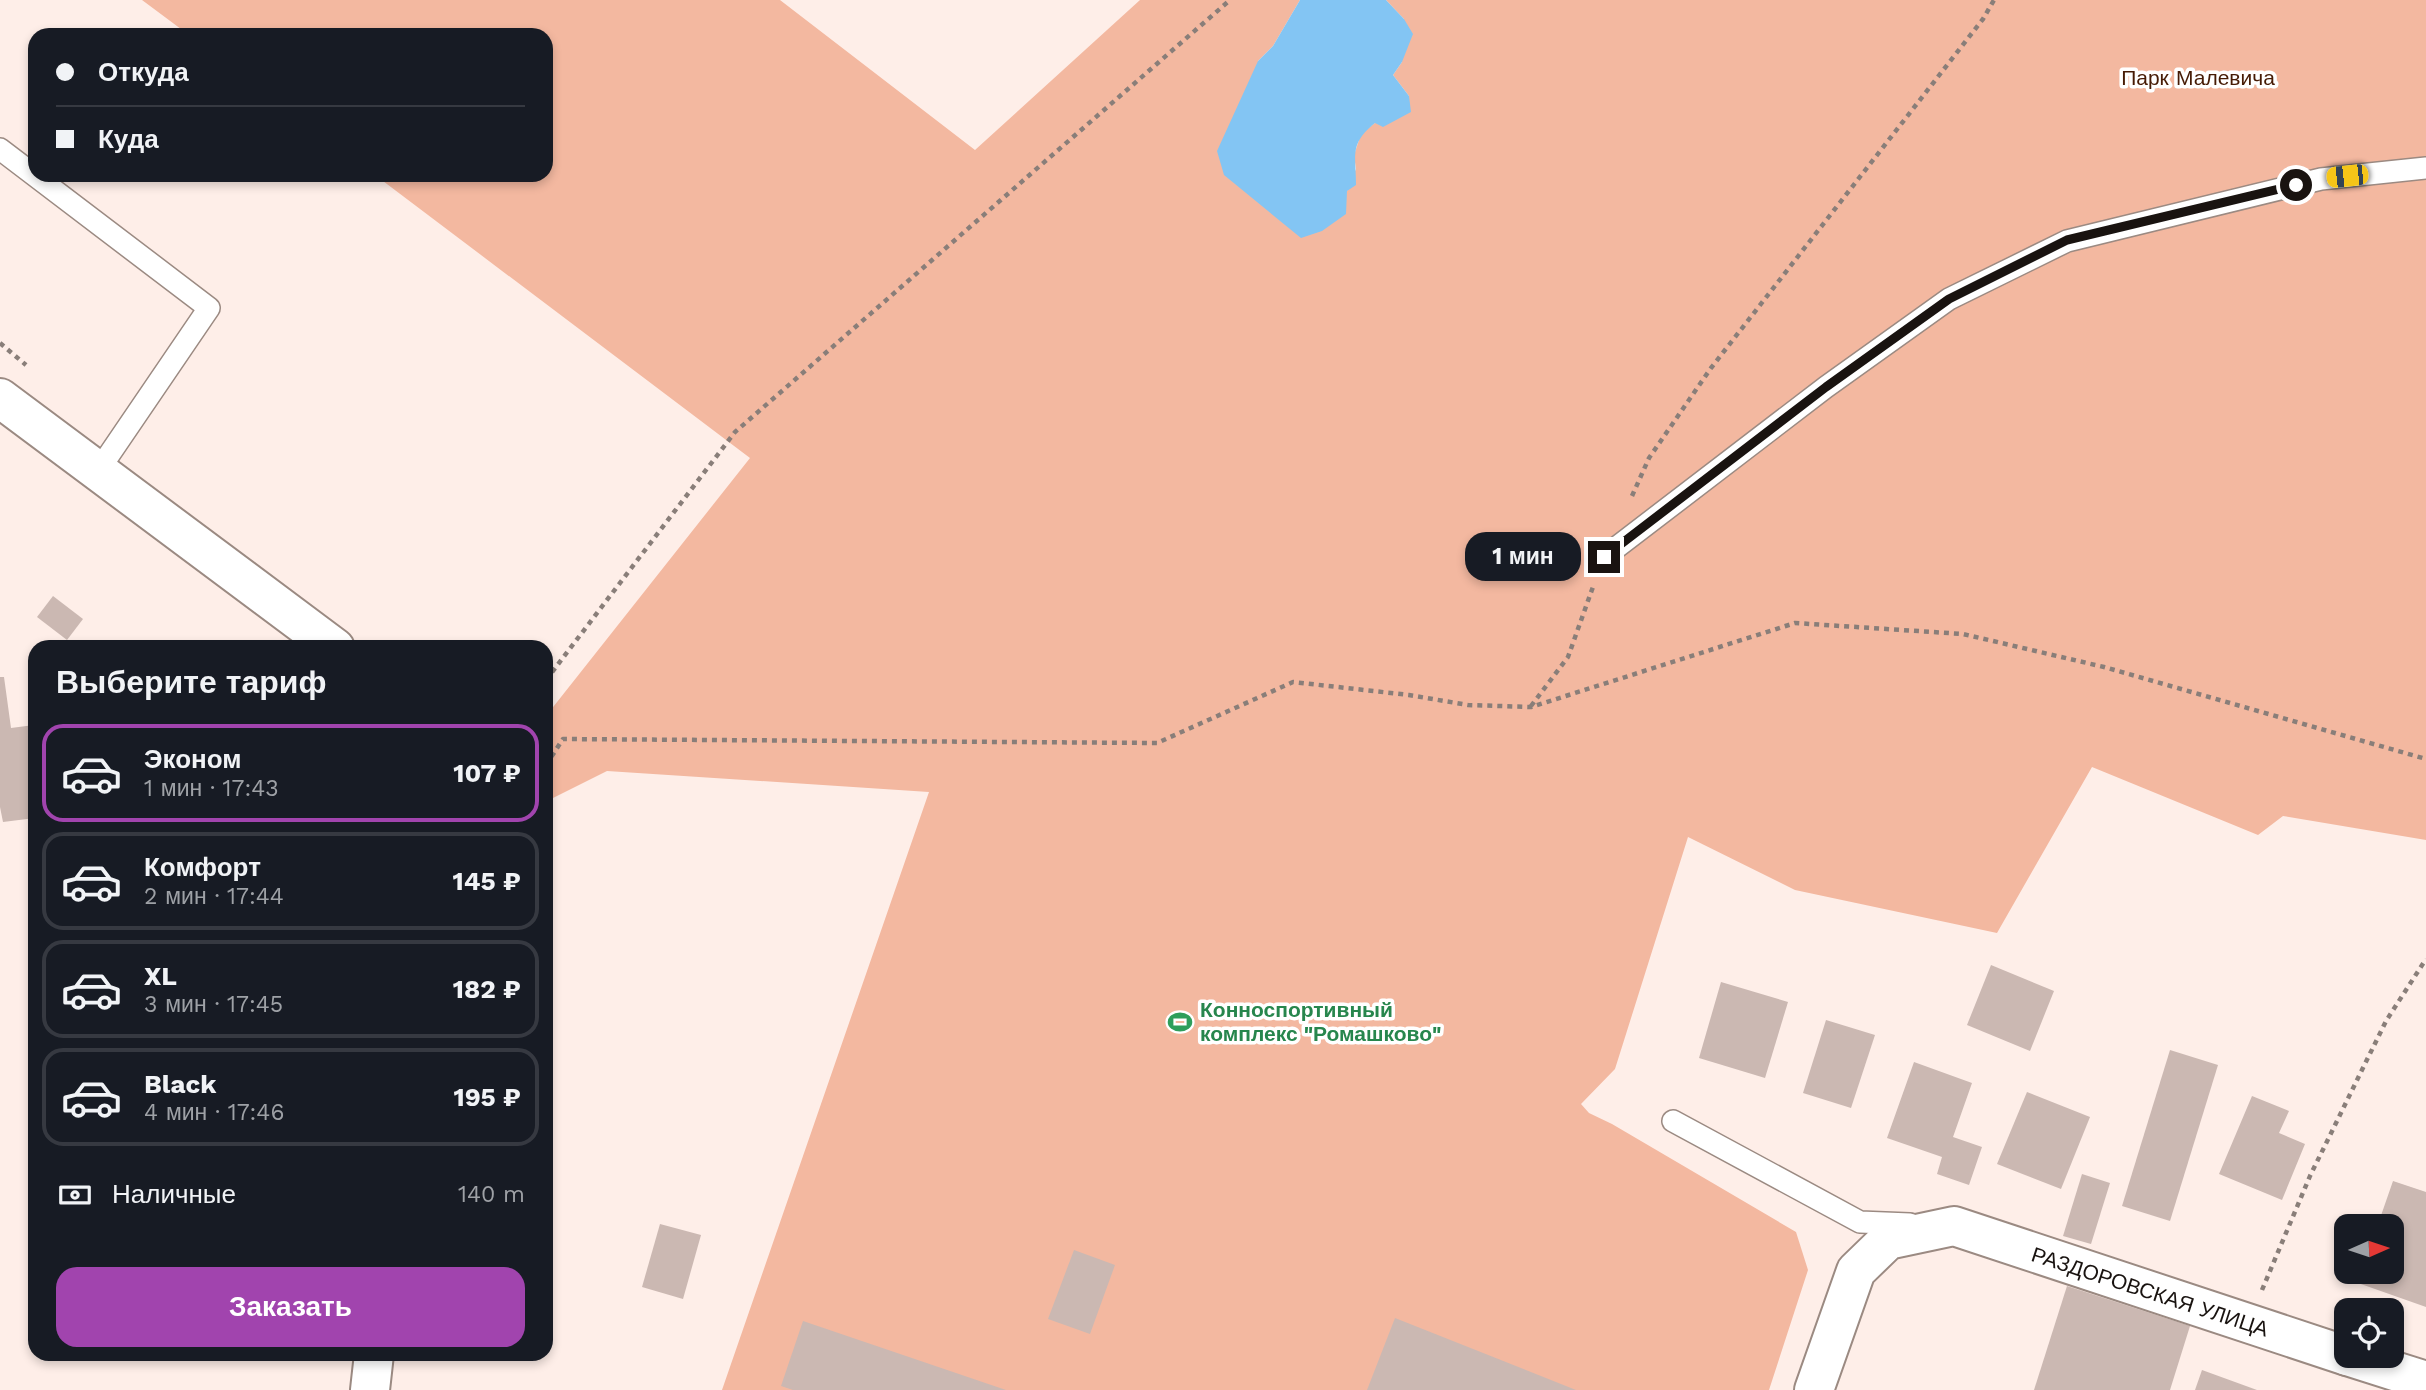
<!DOCTYPE html>
<html lang="ru">
<head>
<meta charset="utf-8">
<style>
  body { margin:0; font-family:"Work Sans",sans-serif; background:#242831; color:#f1f3f6; height:100vh; display:flex; flex-direction:column; font-size:26px; white-space:nowrap }
  * { box-sizing:border-box; margin:0 }
  p { font-size:23px; color:#9ea1a6 }
  .icon { flex:none; width:38px; height:38px; fill:none; stroke:currentColor; stroke-width:2; stroke-linecap:round; stroke-linejoin:round }
  .map { position:relative; flex:1; overflow:hidden }
  .drawer { position:absolute; left:28px; top:640px; width:525px; height:721px; display:flex; flex-direction:column; background:#171b24; border-radius:21px; box-shadow:0 4px 10px #0003 }
  .drawer>* { flex:none }
  .hud { position:absolute; left:28px; top:28px; width:525px; height:154px; border-radius:21px; box-shadow:0 4px 10px #0003; display:grid; align-content:center; height:154px; padding:0 28px; background:#171b24 }
  .needle { width:46px; rotate:87deg }
  .controls { position:absolute; left:2334px; top:1214px; display:grid; gap:14px }
  .controls a { display:grid; place-items:center; width:70px; height:70px; border-radius:14px; background:#171b24; box-shadow:0 4px 10px #0003; font-size:35px }
  .end { position:absolute; width:32px; height:32px; margin:-16px; border:9px solid #191310; background:#fff; box-shadow:0 0 0 4px #fff }
  .from { border-radius:50% }
  .bubble { position:absolute; height:49px; border-radius:21px; background:#171b24; box-shadow:0 4px 10px #0003; font-size:23px; font-weight:700; line-height:49px; text-align:center }
  .car { position:absolute; width:21px; height:42px; margin:-21px -10px; border-radius:9px; box-shadow:0 0 5px 2px #0007; background:linear-gradient(#f5c518 24%,#345 0 40%,#f5c518 0 76%,#345 0 86%,#f5c518 0) }
  .hud b { display:flex; align-items:center; gap:24px; height:66px; font-size:26px }
  .hud b+b { border-top:2px solid #363941 }
  .hud i { width:18px; height:18px; background:#f1f3f6 }
  ul { padding:0; list-style:none }
  li { display:flex; align-items:center; gap:21px; height:98px; margin:0 14px 10px; padding:0 14px; border:4px solid #363941; border-radius:21px }
  li div { flex:1 }
  li b { display:block; font-size:26px }
  li em { font-style:normal; font-weight:700 }
  li.on { border-color:#a144ae }
  li>.icon { width:63px; height:63px; stroke-width:1.5 }
  h2 { padding:0 28px; font-size:32px; line-height:84px }
  .pay { display:flex; align-items:center; gap:18px; height:77px; padding:0 28px; font-size:26px }
  .pay p { margin-inline-start:auto }
  .button { display:flex; gap:14px; margin-top:auto; padding:14px 28px }
  .button a { flex:1; height:80px; border-radius:21px; background:#a144ae; color:#fff; font-size:28px; font-weight:700; line-height:80px; text-align:center }
  .map>svg:first-child { display:block }
</style>
</head>
<body>
<div class="map">
<svg width="2426" height="1390" viewBox="0 0 2426 1390">
  <rect width="100%" height="100%" fill="#feeee8"/>
  <path fill="#f3b8a0" d="M142 0H780L975 150 1140 0H1300L1273 46 1258 61 1347 191 1356 169 1354 155 1361 134 1409 96 1393 75 1402 62 1404 19 1386 0H2426V840L2283 816 2258 835 2092 767 1997 933 1795 890 1688 837 1615 1069 1581 1104 1589 1113 1612 1124 1796 1232 1808 1270 1769 1390H722L929 792 607 771 553 798 546 767V716L750 458 375 175H546V35H189Z"/>
  <path fill="#83c5f3" d="M1300 0H1386L1404 19 1413 34 1402 62 1393 75 1409 96 1411 112 1383 127 1375 123C1349 144 1356 155 1356 185L1347 191 1346 214 1322 231 1301 238 1224 175 1217 151 1258 61 1273 46Z"/>
  <g fill="#cbb8b2">
    <path d="M53 596 83 619 67 640 37 617Z"/>
    <path d="M0 677H4L11 728 34 725 35 818 3 822 0 807Z"/>
    <path d="M1991 965 2054 991 2030 1051 1967 1025Z"/>
    <path d="M1721 982 1788 1002 1765 1078 1699 1058Z"/>
    <path d="M1826 1020 1875 1035 1851 1108 1803 1093Z"/>
    <path d="M2170 1050 2218 1065 2170 1221 2122 1206Z"/>
    <path d="M1914 1062 1972 1083 1953 1137 1982 1147 1969 1185 1937 1174 1942 1157 1887 1138Z"/>
    <path d="M2027 1092 2090 1117 2061 1189 1997 1164Z"/>
    <path d="M2252 1096 2289 1111 2279 1133 2305 1144 2282 1200 2219 1174Z"/>
    <path d="M2082 1174 2110 1183 2091 1244 2063 1236Z"/>
    <path d="M2393 1181 2426 1192V1307L2358 1283 2362 1272H2392V1227H2377Z"/>
    <path d="M660 1224 701 1235 683 1299 642 1287Z"/>
    <path d="M1074 1250 1115 1265 1090 1334 1048 1319Z"/>
    <path d="M2067 1286 2190 1326 2170 1390H2034Z"/>
    <path d="M1395 1318 1576 1390H1367Z"/>
    <path d="M803 1321 1006 1390H793L781 1386Z"/>
    <path d="M2202 1370 2257 1390H2195Z"/>
  </g>
  <g fill="none" stroke-linecap="round" stroke-linejoin="round">
    <g stroke="#9b8a82" stroke-width="24">
      <g id="service">
        <path d="M0 149 209 308 98 471"/>
        <path d="M1604 557 1826 387 1949 299 2067 241 2321 179 2426 168"/>
        <path d="M1673 1121 1860 1222 1910 1224"/>
      </g>
    </g>
    <g stroke="#9b8a82" stroke-width="42">
      <g id="minor">
        <path d="M2347 1356 2426 1381"/>
        <path d="M1814 1390 1856 1271 1888 1240 1954 1226 2347 1356"/>
      </g>
    </g>
    <g stroke="#9b8a82" stroke-width="42">
      <g id="tertiary">
        <path d="M0 398 335 648"/>
        <path d="M370 1390 374 1354"/>
      </g>
    </g>
    <g stroke="#897e79" stroke-width="4.5" stroke-dasharray="5 5" stroke-linecap="butt">
      <path d="M0 343 26 365"/>
      <path d="M1632 496 1649 458 1711 368 1983 19 1994 0"/>
      <path d="M546 680 735 432 1230 0"/>
      <path d="M1531 706 1568 657 1594 584"/>
      <path d="M546 765 563 739 1157 743 1293 682 1409 695 1468 705 1531 707 1795 623 1963 634 2104 667 2426 759"/>
      <path d="M2262 1290 2310 1176 2386 1021 2426 959"/>
    </g>
    <use href="#service" stroke="#fff" stroke-width="21"/>
    <use href="#minor" stroke="#fff" stroke-width="38"/>
    <use href="#tertiary" stroke="#fff" stroke-width="38"/>
  </g>
  <g fill="none" stroke-linecap="round" stroke-linejoin="round">
    <path stroke="#191310" stroke-width="9" d="M1604 557 1826 387 1949 299 2067 240 2296 185"/>
  </g>
  <defs>
    <g id="stadium-bare" transform="scale(1.89)"><path d="M0-5a6.5 5 0 1 0 0 10a6.5 5 0 1 0 0-10ZM-3.5-1.8h7v3.6h-7Z" fill="#2e9e5b" stroke="#fff" stroke-width="2.5" paint-order="stroke"/></g>
  </defs>
  <g fill-rule="evenodd">
    <use href="#stadium-bare" x="1180" y="1022"/>
  </g>
  <g text-anchor="middle" stroke-width="7" stroke-linejoin="round" paint-order="stroke">
    <g font-size="21" fill="#461b05" stroke="#fff">
      <text x="2198" y="85">Парк Малевича</text>
    </g>
    <g font-size="21" font-weight="bold" fill="#27864d" stroke="#fff" text-anchor="start">
      <text x="1200" y="1017">Конноспортивный<tspan x="1200" dy="24">комплекс "Ромашково"</tspan></text>
    </g>
    <g font-size="21" fill="#191310" stroke="#fff">
      <text transform="translate(2150 1292) rotate(18)" y="7">РАЗДОРОВСКАЯ УЛИЦА</text>
    </g>
  </g>
</svg>
<div class="controls">
<a><svg class="needle" viewBox="-14 -14 28 28"><path d="M0-13l5 13h-10z" fill="#e53935"/><path d="M0 13l5-13h-10z" fill="#9ea1a6"/></svg></a>
<a><svg class="icon" aria-label="locate" viewBox="0 0 24 24"><circle cx="12" cy="12" r="6"/><path d="M12 2v4M12 18v4M2 12h4M18 12h4"/></svg></a>
</div>
<i class="end from" style="left:2296px;top:185px"></i>
<i class="end" style="left:1604px;top:557px"></i>
<div class="bubble" style="left:1465px;top:532px;width:116px">1 мин</div>
<i class="car" style="left:2347px;top:176px;rotate:264deg"></i>
<div class="hud">
<b><i class="from"></i>Откуда</b>
<b><i></i>Куда</b>
</div>
<section class="drawer">
<h2>Выберите тариф</h2>
<ul>
<li class="on"><svg class="icon" aria-label="car" viewBox="0 0 24 24"><path d="M5 17H2v-5l4-1 3-4h7l3 4 3 1v5h-3M9 17h6M6 11h13"/><circle cx="7" cy="17" r="2"/><circle cx="17" cy="17" r="2"/></svg><div><b>Эконом</b><p>1 мин · 17:43</p></div><em>107 ₽</em></li>
<li><svg class="icon" aria-label="car" viewBox="0 0 24 24"><path d="M5 17H2v-5l4-1 3-4h7l3 4 3 1v5h-3M9 17h6M6 11h13"/><circle cx="7" cy="17" r="2"/><circle cx="17" cy="17" r="2"/></svg><div><b>Комфорт</b><p>2 мин · 17:44</p></div><em>145 ₽</em></li>
<li><svg class="icon" aria-label="car" viewBox="0 0 24 24"><path d="M5 17H2v-5l4-1 3-4h7l3 4 3 1v5h-3M9 17h6M6 11h13"/><circle cx="7" cy="17" r="2"/><circle cx="17" cy="17" r="2"/></svg><div><b>XL</b><p>3 мин · 17:45</p></div><em>182 ₽</em></li>
<li><svg class="icon" aria-label="car" viewBox="0 0 24 24"><path d="M5 17H2v-5l4-1 3-4h7l3 4 3 1v5h-3M9 17h6M6 11h13"/><circle cx="7" cy="17" r="2"/><circle cx="17" cy="17" r="2"/></svg><div><b>Black</b><p>4 мин · 17:46</p></div><em>195 ₽</em></li>
</ul>
<div class="pay"><svg class="icon" aria-label="cash" viewBox="0 0 24 24"><path d="M3 7h18v10H3z"/><circle cx="12" cy="12" r="2"/></svg>Наличные<p>140 m</p></div>
<div class="button"><a>Заказать</a></div>
</section>
</div>
</body>
</html>
